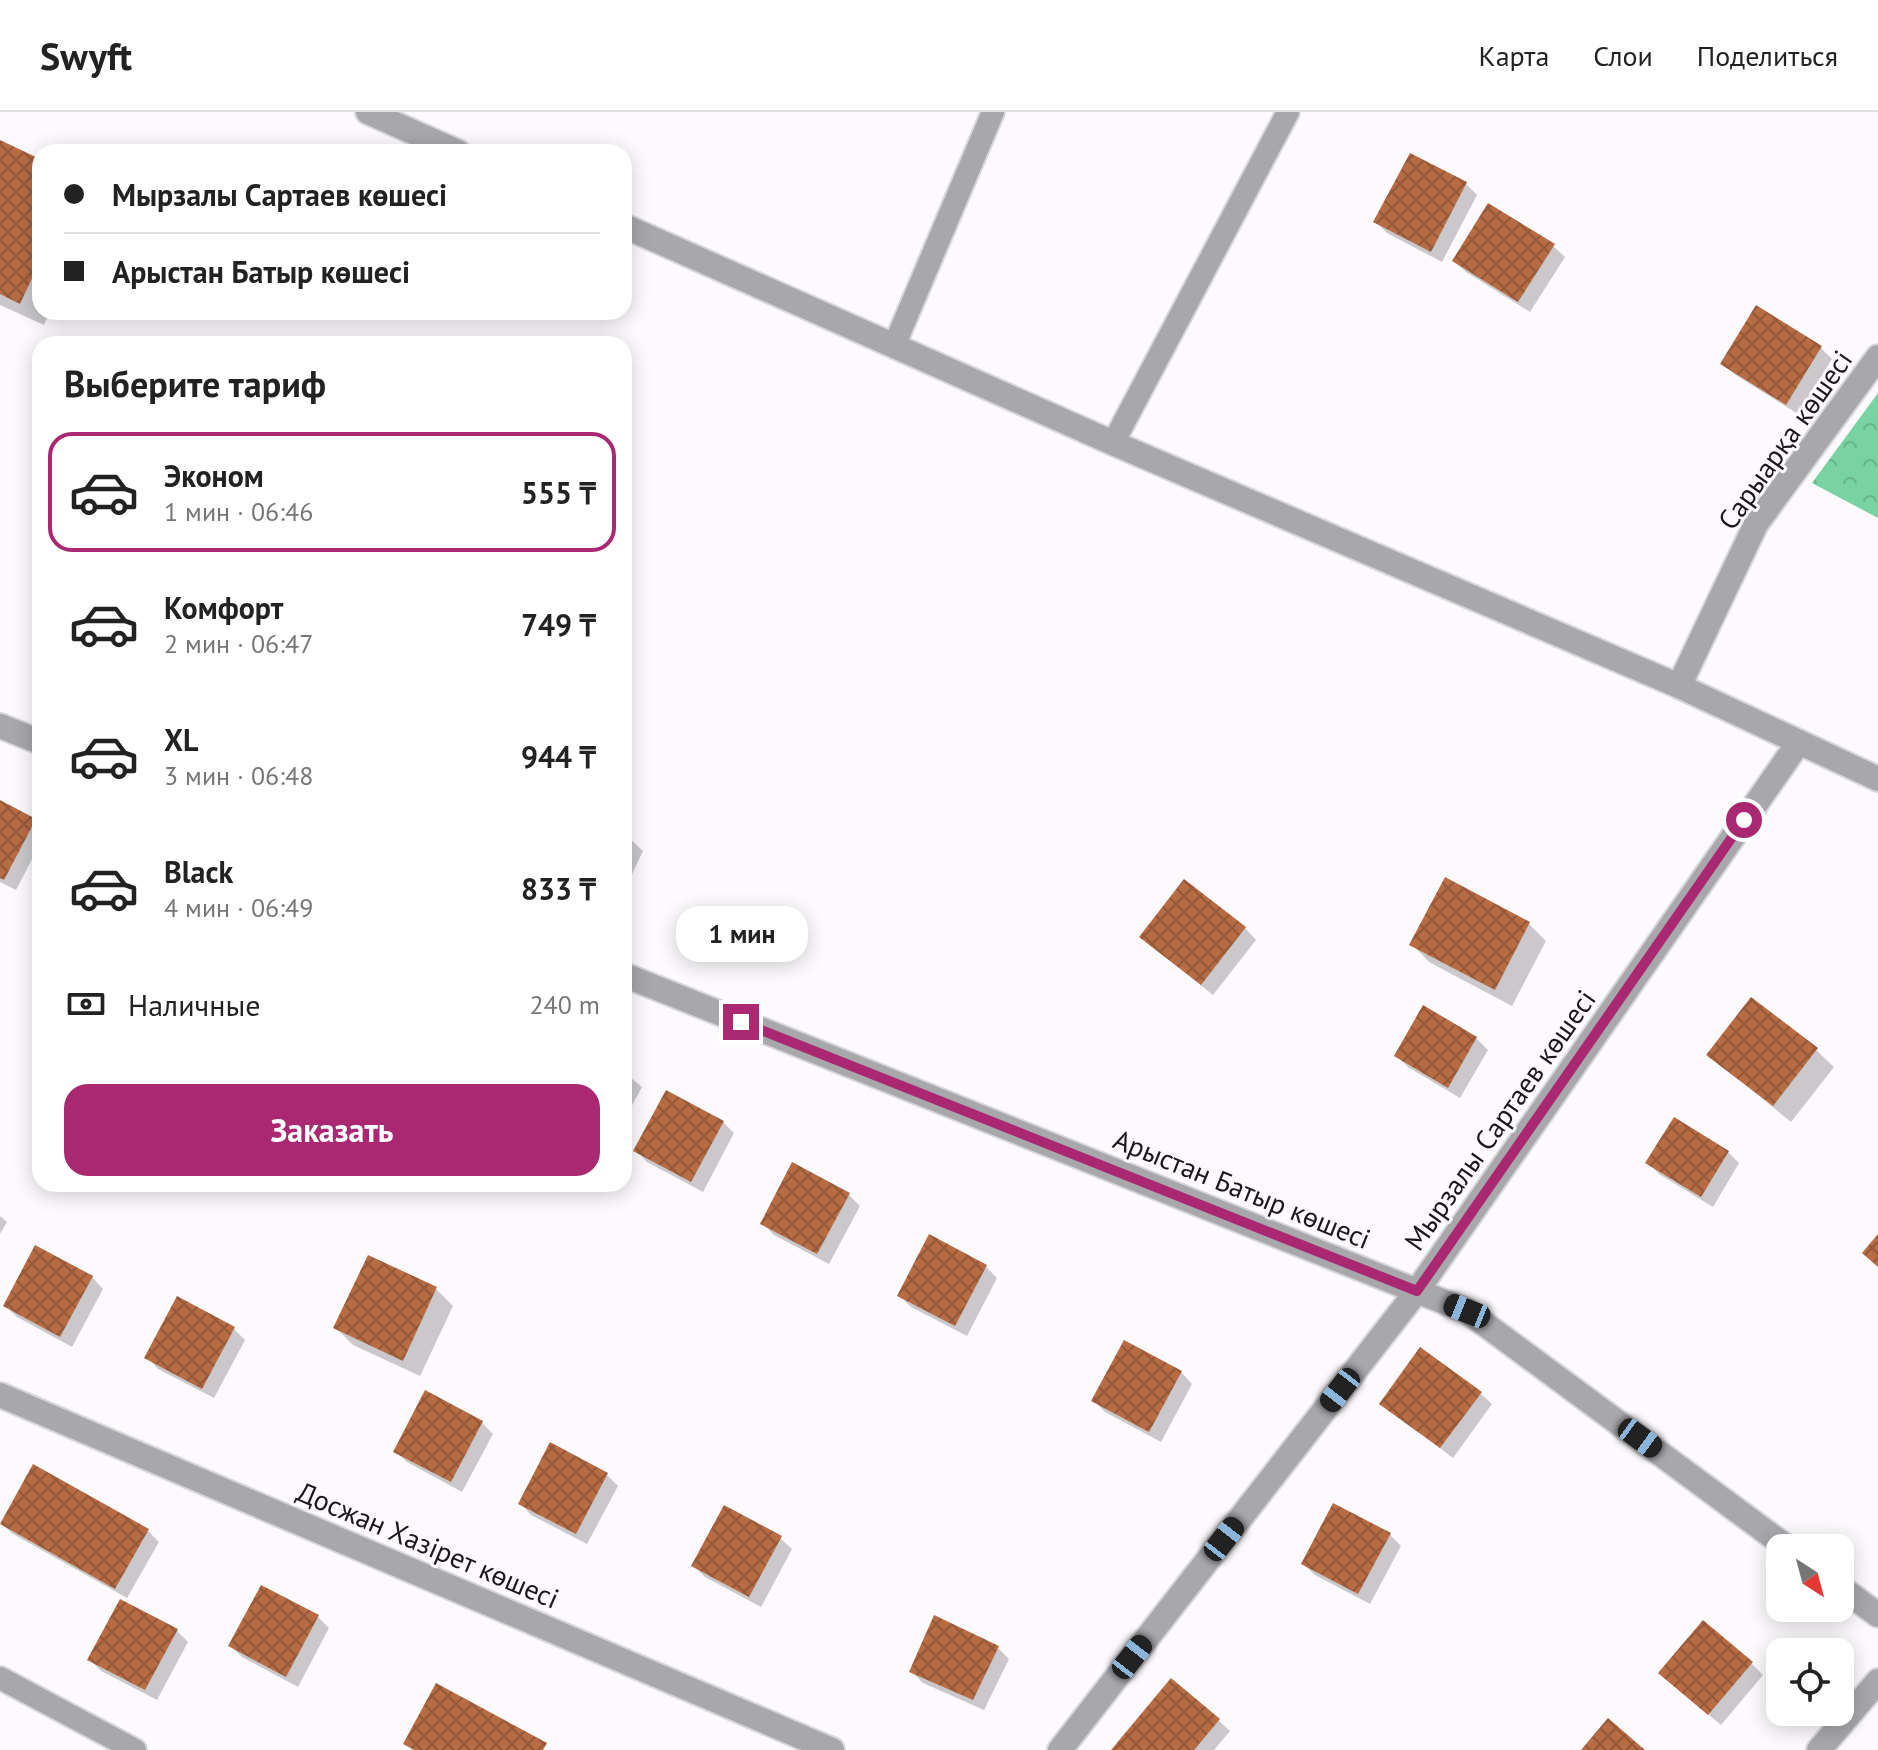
<!DOCTYPE html>
<html lang="ru">
<head>
<meta charset="utf-8">
<style>
  body { margin:0; font-family:"PT Sans",sans-serif; background:#f6f6f6; color:#222; height:100vh; display:flex; flex-direction:column; font-size:30px; white-space:nowrap }
  * { box-sizing:border-box; margin:0 }
  p { font-size:26px; color:#767676 }
  .icon { flex:none; width:44px; height:44px; fill:none; stroke:currentColor; stroke-width:2; stroke-linecap:round; stroke-linejoin:round }
  .map { position:relative; flex:1; overflow:hidden }
  .panel { position:absolute; left:32px; top:224px; width:600px; height:856px; display:flex; flex-direction:column; background:#fff; border-radius:24px; box-shadow:0 4px 20px #0003 }
  .panel>* { flex:none }
  .hud { position:absolute; left:32px; top:32px; width:600px; height:176px; border-radius:24px; box-shadow:0 4px 20px #0003; display:grid; align-content:center; height:176px; padding:0 32px; background:#fff }
  .needle { width:52px; rotate:144deg }
  .fabs { position:absolute; left:1766px; top:1422px; display:grid; gap:16px }
  .fabs a { display:grid; place-items:center; width:88px; height:88px; border-radius:16px; background:#fff; box-shadow:0 4px 20px #0003; font-size:40px }
  .end { position:absolute; width:36px; height:36px; margin:-18px; border:10px solid #aa2772; background:#fff; box-shadow:0 0 0 4px #fff }
  .from { border-radius:50% }
  .bubble { position:absolute; height:56px; border-radius:24px; background:#fff; box-shadow:0 4px 20px #0003; font-size:26px; font-weight:600; line-height:56px; text-align:center }
  .car { position:absolute; width:24px; height:48px; margin:-24px -12px; border-radius:10px; box-shadow:0 0 6px 2px #0007; background:linear-gradient(#222 24%,#8ab4d8 0 40%,#222 0 76%,#8ab4d8 0 86%,#222 0) }
  .hud b { display:flex; align-items:center; gap:28px; height:76px; font-size:30px }
  .hud b+b { border-top:2px solid #e0e0e0 }
  .hud i { width:20px; height:20px; background:#222 }
  ul { padding:0; list-style:none }
  li { display:flex; align-items:center; gap:24px; height:120px; margin:0 16px 12px; padding:0 16px; border:4px solid transparent; border-radius:24px }
  li div { flex:1 }
  li b { display:block; font-size:30px }
  li em { font-style:normal; font-weight:600 }
  li.on { border-color:#aa2772 }
  li>.icon { width:72px; height:72px; stroke-width:1.5 }
  h2 { padding:0 32px; font-size:36px; line-height:96px }
  .pay { display:flex; align-items:center; gap:20px; height:88px; padding:0 32px; font-size:30px }
  .pay p { margin-inline-start:auto }
  .cta { display:flex; gap:16px; margin-top:auto; padding:16px 32px }
  .cta a { flex:1; height:92px; border-radius:24px; background:#aa2772; color:#fff; font-size:32px; font-weight:600; line-height:92px; text-align:center }
  header { display:flex; align-items:center; gap:48px; box-sizing:border-box; height:112px; padding:0 40px; background:#fff; border-bottom:2px solid #e0e0e0 }
  header strong { font-size:38px }
  nav { display:flex; gap:44px; margin-inline-start:auto; font-size:28px }
  .map>svg:first-child { display:block }
</style>
</head>
<body>
<header>
<strong>Swyft</strong>
<nav><a>Карта</a><a>Слои</a><a>Поделиться</a></nav>
</header>
<div class="map">
<svg width="1878" height="1638" viewBox="0 0 1878 1638">
  <defs>
    <pattern id="forest-crowns" width="20" height="18" patternUnits="userSpaceOnUse" patternTransform="scale(2)"><rect width="20" height="18" fill="#78d2a2"/><path d="M2 6a3 3 0 1 1 6 0M12 15a3 3 0 1 1 6 0" fill="none" stroke="#67b48b"/></pattern>
    <pattern id="building-cross-hatch" width="8" height="8" patternUnits="userSpaceOnUse" patternTransform="scale(2)"><rect width="8" height="8" fill="#b76c44"/><path d="M0 0l8 8M0 8l8-8" fill="none" stroke="#945838"/></pattern>
  </defs>
  <rect width="100%" height="100%" fill="#fdfafe"/>
  <path fill="url(#forest-crowns)" d="M1878 281V406L1812 371Z"/>
  <g fill="#0003">
    <path d="M0 31 40 49V200H50L44 213 0 193Z"/>
    <path d="M1466 72 1477 83 1442 150 1387 121 1376 110Z"/>
    <path d="M1553 134 1565 145 1530 200 1466 160 1454 149Z"/>
    <path d="M1821 236 1832 247 1798 302 1734 262 1722 251Z"/>
    <path d="M0 690 40 714V732L16 778 0 770Z"/>
    <path d="M624 721 643 739 624 779Z"/>
    <path d="M1446 768 1529 812 1546 829 1512 894 1429 850 1412 832Z"/>
    <path d="M1245 816 1256 828 1213 883 1141 825Z"/>
    <path d="M1476 926 1488 938 1460 986 1408 955 1397 944Z"/>
    <path d="M1816 938 1834 955 1791 1010 1709 943Z"/>
    <path d="M624 960 642 975 624 1008Z"/>
    <path d="M723 1010 734 1021 703 1080 647 1050 636 1039Z"/>
    <path d="M1728 1040 1739 1051 1713 1095 1659 1062 1648 1051Z"/>
    <path d="M849 1083 860 1094 829 1152 774 1123 762 1111Z"/>
    <path d="M0 1104 7 1110 0 1122Z"/>
    <path d="M986 1155 997 1166 967 1224 911 1195 899 1183Z"/>
    <path d="M92 1165 103 1177 72 1235 17 1205 5 1194Z"/>
    <path d="M436 1177 453 1194 420 1264 353 1233 336 1216Z"/>
    <path d="M234 1217 245 1228 214 1286 158 1257 147 1245Z"/>
    <path d="M1181 1260 1192 1272 1161 1330 1105 1300 1094 1289Z"/>
    <path d="M1480 1281 1492 1292 1453 1346 1382 1292Z"/>
    <path d="M482 1311 493 1322 462 1380 407 1350 395 1339Z"/>
    <path d="M607 1363 618 1374 587 1432 531 1403 520 1391Z"/>
    <path d="M1334 1393 1390 1423 1401 1434 1370 1492 1315 1463 1303 1452Z"/>
    <path d="M1 1411 148 1419 159 1430 127 1486 13 1422Z"/>
    <path d="M780 1426 792 1437 761 1495 705 1465 694 1454Z"/>
    <path d="M318 1505 329 1516 298 1575 242 1545 231 1534Z"/>
    <path d="M935 1505 998 1536 1009 1547 984 1598 923 1571 912 1560Z"/>
    <path d="M177 1519 188 1530 157 1588 101 1559 90 1548Z"/>
    <path d="M1752 1552 1763 1563 1721 1613 1672 1572Z"/>
    <path d="M1218 1608 1230 1619 1214 1638H1114Z"/>
  </g>
  <g fill="url(#building-cross-hatch)">
    <path d="M0 28 40 47V149L20 192 0 182Z"/>
    <path d="M1410 41 1467 70 1431 140 1373 110Z"/>
    <path d="M1488 91 1555 132 1518 190 1452 149Z"/>
    <path d="M1756 193 1822 234 1786 293 1720 252Z"/>
    <path d="M0 688 36 707 4 768 0 766Z"/>
    <path d="M1445 765 1530 810 1495 878 1409 833Z"/>
    <path d="M1184 767 1246 815 1201 873 1139 825Z"/>
    <path d="M1751 885 1818 936 1773 994 1706 943Z"/>
    <path d="M1423 893 1477 925 1448 976 1394 944Z"/>
    <path d="M666 978 724 1009 691 1070 633 1039Z"/>
    <path d="M1674 1005 1729 1039 1701 1085 1645 1051Z"/>
    <path d="M792 1050 850 1081 817 1142 760 1112Z"/>
    <path d="M929 1122 987 1153 955 1214 897 1184Z"/>
    <path d="M1878 1122V1155L1862 1141Z"/>
    <path d="M35 1133 93 1164 60 1225 3 1194Z"/>
    <path d="M368 1143 437 1175 403 1249 333 1216Z"/>
    <path d="M177 1184 235 1215 202 1277 144 1246Z"/>
    <path d="M1124 1228 1182 1259 1149 1320 1091 1289Z"/>
    <path d="M1420 1235 1482 1280 1440 1336 1379 1292Z"/>
    <path d="M425 1278 483 1309 451 1370 393 1340Z"/>
    <path d="M550 1330 608 1361 576 1422 518 1392Z"/>
    <path d="M33 1352 149 1417 115 1477 0 1412Z"/>
    <path d="M1333 1391 1391 1421 1358 1482 1301 1452Z"/>
    <path d="M724 1393 782 1424 749 1485 691 1454Z"/>
    <path d="M261 1473 319 1503 286 1565 228 1534Z"/>
    <path d="M120 1487 178 1517 145 1578 87 1548Z"/>
    <path d="M934 1503 999 1534 973 1588 909 1560Z"/>
    <path d="M1703 1508 1753 1550 1708 1603 1658 1561Z"/>
    <path d="M1171 1566 1220 1607 1194 1638H1111Z"/>
    <path d="M436 1571 547 1631 543 1638H414L403 1632Z"/>
    <path d="M1608 1606 1645 1638H1581Z"/>
  </g>
  <g fill="none" stroke-linecap="round" stroke-linejoin="round">
    <g stroke="#d9d6da" stroke-width="26">
      <g id="lane">
        <path d="M894 234 993 0"/>
        <path d="M1113 331 1288 0"/>
        <path d="M0 1566 135 1638"/>
      </g>
    </g>
    <g stroke="#d9d6da" stroke-width="28">
      <g id="street">
        <path d="M368 0 458 40"/>
        <path d="M624 114 1113 331 1679 574 1878 667"/>
        <path d="M1679 574 1756 412 1878 245"/>
        <path d="M0 614 40 630"/>
        <path d="M624 863 1467 1199 1788 1436"/>
        <path d="M0 1283 832 1638"/>
        <path d="M1840 1475 1878 1503"/>
        <path d="M1060 1638 1417 1179 1799 630"/>
        <path d="M1819 1638 1878 1569"/>
      </g>
    </g>
    <use href="#lane" stroke="#a7a7ac" stroke-width="22"/>
    <use href="#street" stroke="#a7a7ac" stroke-width="24"/>
  </g>
  <g fill="none" stroke-linecap="round" stroke-linejoin="round">
    <path stroke="#aa2772" stroke-width="10" d="M741 910 1417 1179 1744 708"/>
  </g>
  <g text-anchor="middle" stroke-width="6" stroke-linejoin="round" paint-order="stroke">
    <g font-size="28" fill="#1a171b" stroke="#fdfafe">
      <text transform="translate(1785 328) rotate(-55)" y="10">Сарыарқа көшесі</text>
      <text transform="translate(1500 1008) rotate(-55)" y="10">Мырзалы Сартаев көшесі</text>
      <text transform="translate(1242 1077) rotate(22)" y="10">Арыстан Батыр көшесі</text>
      <text transform="translate(428 1433) rotate(23)" y="10">Досжан Хазірет көшесі</text>
    </g>
  </g>
</svg>
<div class="fabs">
<a><svg class="needle" viewBox="-14 -14 28 28"><path d="M0-13l5 13h-10z" fill="#e53935"/><path d="M0 13l5-13h-10z" fill="#767676"/></svg></a>
<a><svg class="icon" aria-label="locate" viewBox="0 0 24 24"><circle cx="12" cy="12" r="6"/><path d="M12 2v4M12 18v4M2 12h4M18 12h4"/></svg></a>
</div>
<i class="end from" style="left:1744px;top:708px"></i>
<i class="end" style="left:741px;top:910px"></i>
<div class="bubble" style="left:676px;top:794px;width:132px">1 мин</div>
<i class="car" style="left:1467px;top:1199px;rotate:292deg"></i>
<i class="car" style="left:1340px;top:1278px;rotate:218deg"></i>
<i class="car" style="left:1640px;top:1326px;rotate:126deg"></i>
<i class="car" style="left:1224px;top:1427px;rotate:38deg"></i>
<i class="car" style="left:1132px;top:1545px;rotate:38deg"></i>
<div class="hud">
<b><i class="from"></i>Мырзалы Сартаев көшесі</b>
<b><i></i>Арыстан Батыр көшесі</b>
</div>
<section class="panel">
<h2>Выберите тариф</h2>
<ul>
<li class="on"><svg class="icon" aria-label="car" viewBox="0 0 24 24"><path d="M5 17H2v-5l4-1 3-4h7l3 4 3 1v5h-3M9 17h6M6 11h13"/><circle cx="7" cy="17" r="2"/><circle cx="17" cy="17" r="2"/></svg><div><b>Эконом</b><p>1 мин · 06:46</p></div><em>555 ₸</em></li>
<li><svg class="icon" aria-label="car" viewBox="0 0 24 24"><path d="M5 17H2v-5l4-1 3-4h7l3 4 3 1v5h-3M9 17h6M6 11h13"/><circle cx="7" cy="17" r="2"/><circle cx="17" cy="17" r="2"/></svg><div><b>Комфорт</b><p>2 мин · 06:47</p></div><em>749 ₸</em></li>
<li><svg class="icon" aria-label="car" viewBox="0 0 24 24"><path d="M5 17H2v-5l4-1 3-4h7l3 4 3 1v5h-3M9 17h6M6 11h13"/><circle cx="7" cy="17" r="2"/><circle cx="17" cy="17" r="2"/></svg><div><b>XL</b><p>3 мин · 06:48</p></div><em>944 ₸</em></li>
<li><svg class="icon" aria-label="car" viewBox="0 0 24 24"><path d="M5 17H2v-5l4-1 3-4h7l3 4 3 1v5h-3M9 17h6M6 11h13"/><circle cx="7" cy="17" r="2"/><circle cx="17" cy="17" r="2"/></svg><div><b>Black</b><p>4 мин · 06:49</p></div><em>833 ₸</em></li>
</ul>
<div class="pay"><svg class="icon" aria-label="cash" viewBox="0 0 24 24"><path d="M3 7h18v10H3z"/><circle cx="12" cy="12" r="2"/></svg>Наличные<p>240 m</p></div>
<div class="cta"><a>Заказать</a></div>
</section>
</div>
</body>
</html>
